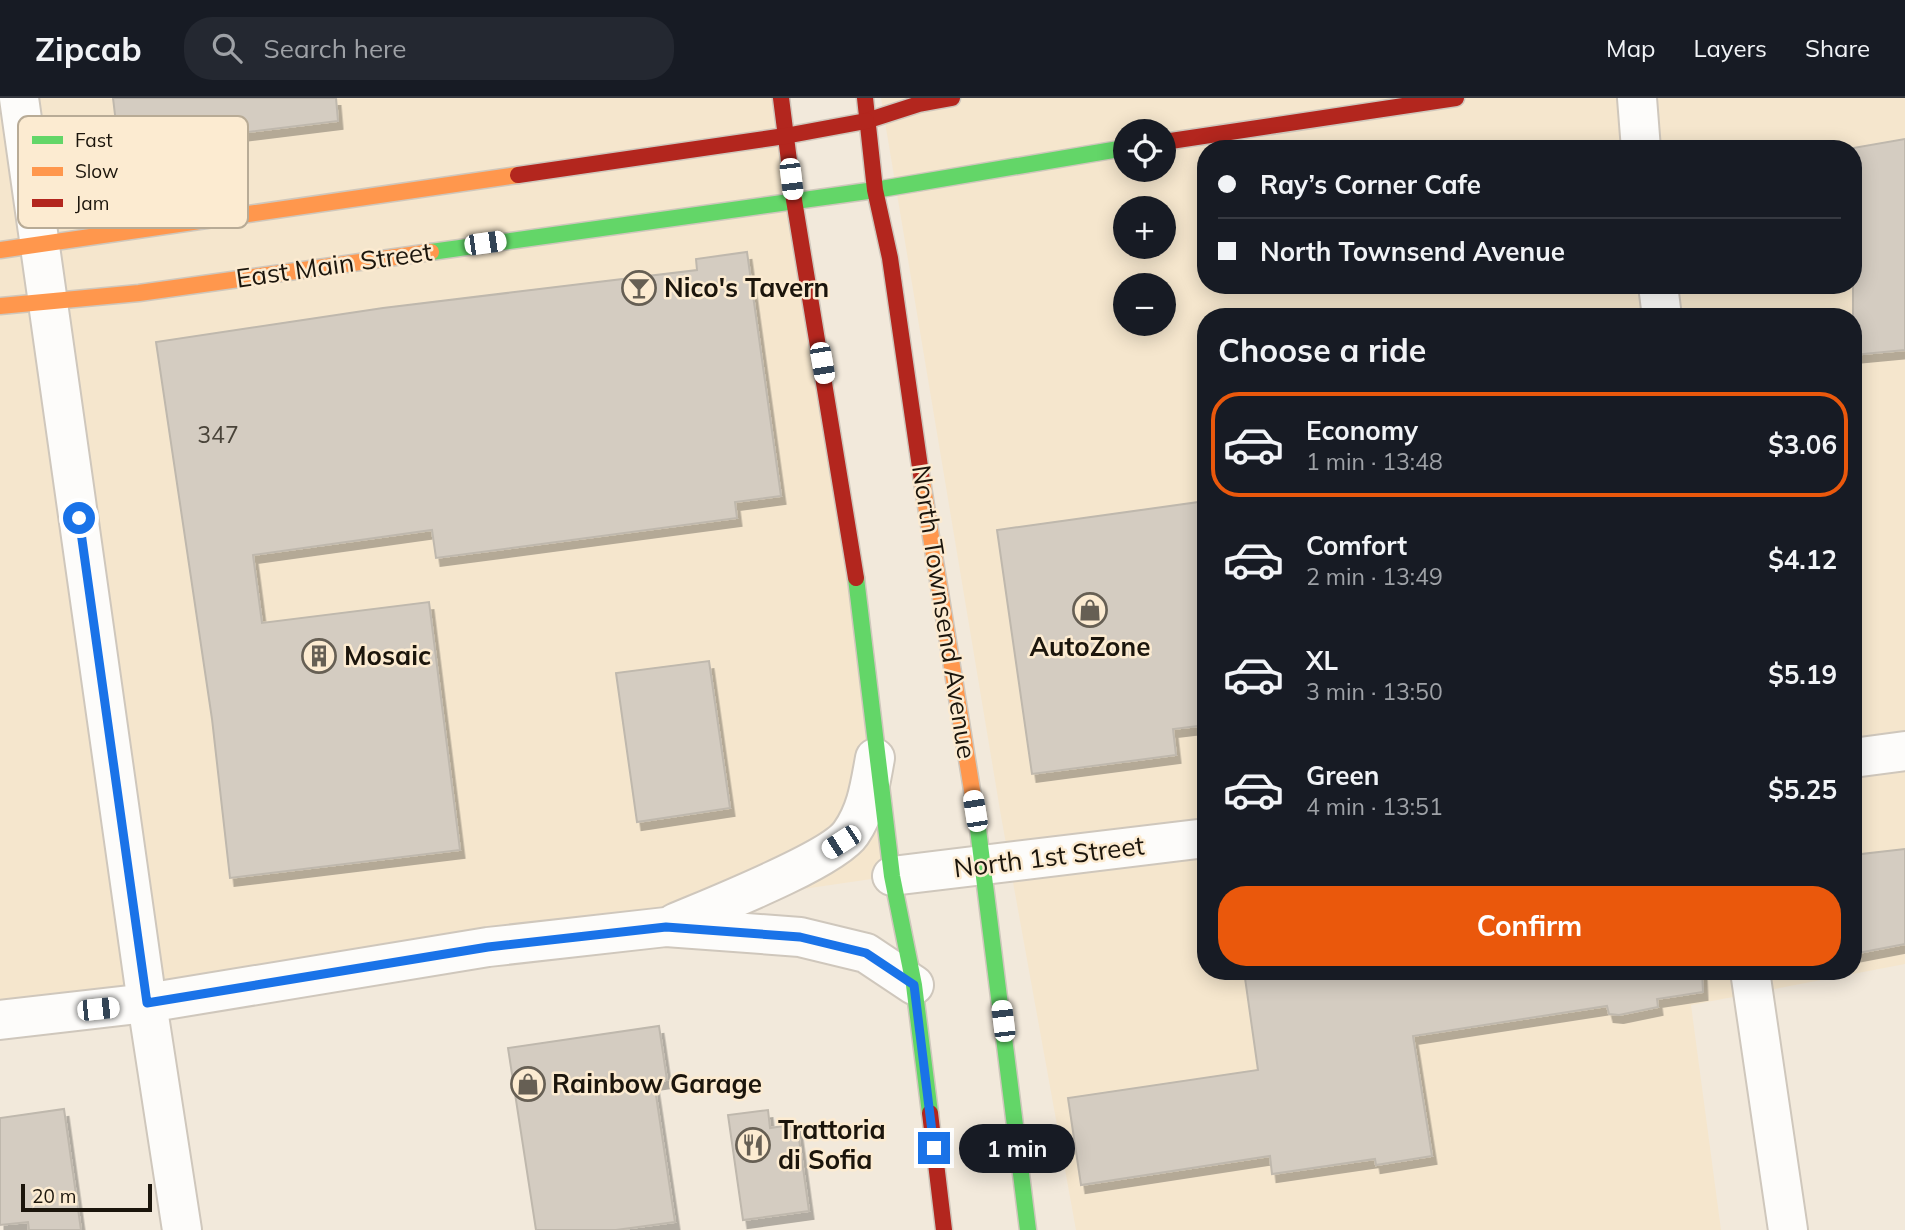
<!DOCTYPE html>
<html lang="en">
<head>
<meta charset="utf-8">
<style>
  body { margin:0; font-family:Mulish,sans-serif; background:#242831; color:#f1f3f6; height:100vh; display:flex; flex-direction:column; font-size:26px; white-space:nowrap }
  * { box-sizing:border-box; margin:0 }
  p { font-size:23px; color:#9ea1a6 }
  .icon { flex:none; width:38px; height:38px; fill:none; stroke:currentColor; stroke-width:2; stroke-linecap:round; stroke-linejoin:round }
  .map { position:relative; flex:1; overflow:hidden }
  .sheet { position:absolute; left:1197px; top:210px; width:665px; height:672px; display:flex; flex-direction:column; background:#171b24; border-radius:28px; box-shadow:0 4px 18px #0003 }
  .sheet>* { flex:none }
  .top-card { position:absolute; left:1197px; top:42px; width:665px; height:154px; border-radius:28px; box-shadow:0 4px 18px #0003; display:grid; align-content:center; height:154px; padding:0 21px; background:#171b24 }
  .tools { position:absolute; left:1113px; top:21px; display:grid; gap:14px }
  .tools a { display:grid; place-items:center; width:63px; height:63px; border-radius:50%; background:#171b24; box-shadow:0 4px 18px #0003; font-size:35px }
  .scale { position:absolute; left:21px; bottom:18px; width:131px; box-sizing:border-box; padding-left:7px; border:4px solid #1b150c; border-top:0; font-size:19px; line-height:24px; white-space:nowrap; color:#1b150c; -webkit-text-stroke:5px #fcebd1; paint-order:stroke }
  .end { position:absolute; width:32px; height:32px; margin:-16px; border:9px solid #1a73e8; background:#fff; box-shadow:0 0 0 4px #fff }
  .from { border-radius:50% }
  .bubble { position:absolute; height:49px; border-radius:24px; background:#171b24; box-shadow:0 4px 18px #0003; font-size:23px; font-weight:700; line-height:49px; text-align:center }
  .car { position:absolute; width:21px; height:42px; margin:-21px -10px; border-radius:9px; box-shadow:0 0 5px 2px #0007; background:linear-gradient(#fff 24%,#345 0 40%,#fff 0 76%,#345 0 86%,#fff 0) }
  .top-card b { display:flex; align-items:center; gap:24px; height:66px; font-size:26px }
  .top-card b+b { border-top:2px solid #363941 }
  .top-card i { width:18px; height:18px; background:#f1f3f6 }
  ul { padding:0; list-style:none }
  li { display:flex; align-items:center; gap:21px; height:105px; margin:0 14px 10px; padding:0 7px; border:4px solid transparent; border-radius:28px }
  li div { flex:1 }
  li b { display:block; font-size:26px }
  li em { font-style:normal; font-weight:700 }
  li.selected { border-color:#ea580c }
  li>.icon { width:63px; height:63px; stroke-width:1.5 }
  h2 { padding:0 21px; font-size:32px; line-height:84px }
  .action { display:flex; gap:14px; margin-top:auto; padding:14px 21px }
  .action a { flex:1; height:80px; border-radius:28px; background:#ea580c; color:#fff; font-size:28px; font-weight:700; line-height:80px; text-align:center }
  header { display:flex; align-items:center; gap:42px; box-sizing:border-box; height:98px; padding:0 35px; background:#171b24; border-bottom:2px solid #363941 }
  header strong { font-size:33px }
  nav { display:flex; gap:38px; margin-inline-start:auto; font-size:24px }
  .search { width:490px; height:63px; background:#242831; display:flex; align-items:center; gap:18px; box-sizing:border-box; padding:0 24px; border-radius:28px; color:#9ea1a6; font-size:26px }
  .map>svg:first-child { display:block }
</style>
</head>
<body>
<header>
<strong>Zipcab</strong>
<div class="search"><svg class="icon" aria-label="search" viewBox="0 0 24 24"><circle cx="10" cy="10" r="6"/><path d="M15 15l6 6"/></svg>Search here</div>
<nav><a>Map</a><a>Layers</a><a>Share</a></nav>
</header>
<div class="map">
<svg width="1905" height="1132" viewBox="0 0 1905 1132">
  <defs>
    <filter id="shadow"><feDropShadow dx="4.5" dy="8" stdDeviation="0" flood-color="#0004"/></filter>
  </defs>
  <rect width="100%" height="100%" fill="#f2e9db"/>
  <g fill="#f5e6cd" fill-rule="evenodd">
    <path d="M0 0H781L892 778 0 908Z"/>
    <path d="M881 0H1905V866L1691 907 1721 1132H1076L1001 718ZM1125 33H1164V72H1125ZM1206 51H1853V187H1206ZM1125 110H1164V149H1125ZM1125 187H1164V226H1125ZM1206 219H1853V873H1206Z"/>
  </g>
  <g fill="#d4ccc1" stroke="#bfb8ad" stroke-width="2" filter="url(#shadow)">
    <path d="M113 0H336L338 23 119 50Z"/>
    <path d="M1905 41V252L1853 257V50Z"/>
    <path d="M747 154 781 398 735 404 737 420 436 460 432 432 253 457 262 525 429 504 460 752 230 780 212 621 156 244 383 210 697 172 696 161Z"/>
    <path d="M1206 403V627L1173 631 1176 657 1032 676 997 432Z"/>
    <path d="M709 563 730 710 637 724 616 575Z"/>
    <path d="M1905 751V846L1853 856V757Z"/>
    <path d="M1244 873H1702L1703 894 1657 901 1658 909 1619 917 1609 916 1607 908 1413 938 1432 1058 1376 1067 1375 1061 1272 1076 1270 1058 1081 1087 1068 1000 1258 972Z"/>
    <path d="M659 928 667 982 654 984 675 1124 616 1132H536L508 950Z"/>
    <path d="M64 1011 81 1132H29L28 1124 0 1127V1020Z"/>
    <path d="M768 1012 770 1030 797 1026 809 1113 743 1122 728 1017Z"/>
  </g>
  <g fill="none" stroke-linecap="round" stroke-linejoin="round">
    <g stroke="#cfc7bc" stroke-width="42">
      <g id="street">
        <path d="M19 0 147 905 182 1132"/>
        <path d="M1637 0 1641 51"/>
        <path d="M1658 187 1662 219"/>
        <path d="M1853 660 1905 653"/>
        <path d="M892 778 1206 740"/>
        <path d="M675 825C710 810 833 762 851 735 867 712 870 687 875 660"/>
        <path d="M1750 873 1788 1132"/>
        <path d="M0 922 147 905 488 849 666 829 800 839 866 855 914 887"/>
      </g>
    </g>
    <g stroke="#cfc7bc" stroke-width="19">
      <g id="fast">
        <path d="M875 92 1125 50"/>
        <path d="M431 154 875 92"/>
        <path d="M856 480 892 778 914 887 930 1015"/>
        <path d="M977 723 1028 1132"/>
      </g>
    </g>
    <g stroke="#cfc7bc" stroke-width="19">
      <g id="slow">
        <path d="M0 152 518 77"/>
        <path d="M0 208 139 195 431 154"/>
        <path d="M922 383 977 723"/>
      </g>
    </g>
    <g stroke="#cfc7bc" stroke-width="19">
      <g id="jam">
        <path d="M781 0 794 102 856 480"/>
        <path d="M865 0 875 92 890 160 922 383"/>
        <path d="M866 23 919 6 952 0"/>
        <path d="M1164 44 1456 0"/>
        <path d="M518 77 785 38 866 23"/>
        <path d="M930 1015 944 1132"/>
      </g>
    </g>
    <use href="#street" stroke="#fdfcfa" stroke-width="38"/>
    <use href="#fast" stroke="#63d668" stroke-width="16"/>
    <use href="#slow" stroke="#ff974d" stroke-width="16"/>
    <use href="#jam" stroke="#b3261e" stroke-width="16"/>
  </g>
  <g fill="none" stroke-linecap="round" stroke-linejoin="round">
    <path stroke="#1a73e8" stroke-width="9" d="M79 420 147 905 488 849 666 829 800 839 866 855 914 887 934 1050"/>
  </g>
  <defs>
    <g id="bar-ring" transform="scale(1.75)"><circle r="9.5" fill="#fcebd1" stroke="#665f54" stroke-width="1.5"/><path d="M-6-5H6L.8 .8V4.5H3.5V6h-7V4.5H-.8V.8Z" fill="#665f54"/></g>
    <g id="shop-ring" transform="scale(1.75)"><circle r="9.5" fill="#fcebd1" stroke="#665f54" stroke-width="1.5"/><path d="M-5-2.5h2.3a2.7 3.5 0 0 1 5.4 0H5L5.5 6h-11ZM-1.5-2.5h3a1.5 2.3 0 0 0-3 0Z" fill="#665f54"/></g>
    <g id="building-ring" transform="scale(1.75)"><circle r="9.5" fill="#fcebd1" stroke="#665f54" stroke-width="1.5"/><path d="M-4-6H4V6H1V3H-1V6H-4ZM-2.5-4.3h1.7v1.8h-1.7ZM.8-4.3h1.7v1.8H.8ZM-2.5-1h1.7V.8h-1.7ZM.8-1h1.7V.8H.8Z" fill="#665f54"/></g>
    <g id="restaurant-ring" transform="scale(1.75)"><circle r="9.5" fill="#fcebd1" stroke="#665f54" stroke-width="1.5"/><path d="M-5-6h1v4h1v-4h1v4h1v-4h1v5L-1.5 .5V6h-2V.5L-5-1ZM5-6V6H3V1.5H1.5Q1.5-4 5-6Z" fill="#665f54"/></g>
  </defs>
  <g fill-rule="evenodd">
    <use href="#bar-ring" x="639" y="190"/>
    <use href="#shop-ring" x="1090" y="512"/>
    <use href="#building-ring" x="319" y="558"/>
    <use href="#shop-ring" x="528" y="986"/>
    <use href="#restaurant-ring" x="753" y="1047"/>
  </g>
  <g text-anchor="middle" stroke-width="5" stroke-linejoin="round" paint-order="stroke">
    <g font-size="23" fill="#494339">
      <text x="218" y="345">347</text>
    </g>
    <g font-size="26" fill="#1b150c" stroke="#fcebd1">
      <text transform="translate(334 167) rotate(-8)" y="9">East Main Street</text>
      <text transform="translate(944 514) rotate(81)" y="9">North Townsend Avenue</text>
      <text transform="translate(1049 759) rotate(-7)" y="9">North 1st Street</text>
    </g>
    <g font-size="26" font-weight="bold" fill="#1b150c" stroke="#fcebd1" text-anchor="start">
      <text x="664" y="199">Nico's Tavern</text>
      <text x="1090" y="558" text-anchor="middle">AutoZone</text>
      <text x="344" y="567">Mosaic</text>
      <text x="552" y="995">Rainbow Garage</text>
      <text x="778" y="1041">Trattoria<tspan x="778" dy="30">di Sofia</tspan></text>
    </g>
  </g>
  <rect x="18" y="18" width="230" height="112" rx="10" fill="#fcebd1" stroke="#b8ab96" stroke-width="2"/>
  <rect x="32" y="38" width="31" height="8" fill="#63d668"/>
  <rect x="32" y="69" width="31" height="9" fill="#ff974d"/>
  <rect x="32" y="101" width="31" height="8" fill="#b3261e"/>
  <g font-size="19" fill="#1b150c">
    <text x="75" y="49">Fast</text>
    <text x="75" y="80">Slow</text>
    <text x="75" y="112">Jam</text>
  </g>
</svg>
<div class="tools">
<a><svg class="icon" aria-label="locate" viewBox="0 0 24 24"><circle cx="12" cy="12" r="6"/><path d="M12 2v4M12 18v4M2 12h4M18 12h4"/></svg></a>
<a>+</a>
<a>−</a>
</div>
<div class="scale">20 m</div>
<i class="end from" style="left:79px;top:420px"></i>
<i class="end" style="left:934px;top:1050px"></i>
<div class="bubble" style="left:959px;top:1026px;width:116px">1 min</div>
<i class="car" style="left:791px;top:81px;rotate:173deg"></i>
<i class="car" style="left:485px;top:145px;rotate:82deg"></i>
<i class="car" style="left:822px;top:265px;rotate:170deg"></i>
<i class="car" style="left:975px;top:713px;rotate:351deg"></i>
<i class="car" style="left:841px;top:744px;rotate:237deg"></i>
<i class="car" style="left:98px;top:911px;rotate:84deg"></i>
<i class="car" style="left:1003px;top:923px;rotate:353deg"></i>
<div class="top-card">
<b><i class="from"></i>Ray’s Corner Cafe</b>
<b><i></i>North Townsend Avenue</b>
</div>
<section class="sheet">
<h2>Choose a ride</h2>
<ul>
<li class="selected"><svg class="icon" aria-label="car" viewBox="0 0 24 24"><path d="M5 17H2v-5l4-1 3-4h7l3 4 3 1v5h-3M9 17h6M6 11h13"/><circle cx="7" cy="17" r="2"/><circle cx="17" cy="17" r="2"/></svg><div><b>Economy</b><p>1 min · 13:48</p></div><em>$3.06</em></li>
<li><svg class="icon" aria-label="car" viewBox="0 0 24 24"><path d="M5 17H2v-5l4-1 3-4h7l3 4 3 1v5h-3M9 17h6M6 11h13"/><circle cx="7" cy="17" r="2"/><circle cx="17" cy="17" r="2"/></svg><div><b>Comfort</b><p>2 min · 13:49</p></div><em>$4.12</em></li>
<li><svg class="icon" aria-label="car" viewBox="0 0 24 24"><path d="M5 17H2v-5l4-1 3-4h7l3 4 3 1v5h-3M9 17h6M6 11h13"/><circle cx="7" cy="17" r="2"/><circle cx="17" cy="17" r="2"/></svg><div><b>XL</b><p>3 min · 13:50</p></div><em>$5.19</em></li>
<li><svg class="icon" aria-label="car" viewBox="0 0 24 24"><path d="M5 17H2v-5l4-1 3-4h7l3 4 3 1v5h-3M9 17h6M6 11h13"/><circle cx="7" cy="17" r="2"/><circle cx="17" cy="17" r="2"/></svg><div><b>Green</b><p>4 min · 13:51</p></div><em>$5.25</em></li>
</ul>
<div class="action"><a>Confirm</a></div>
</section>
</div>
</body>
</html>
